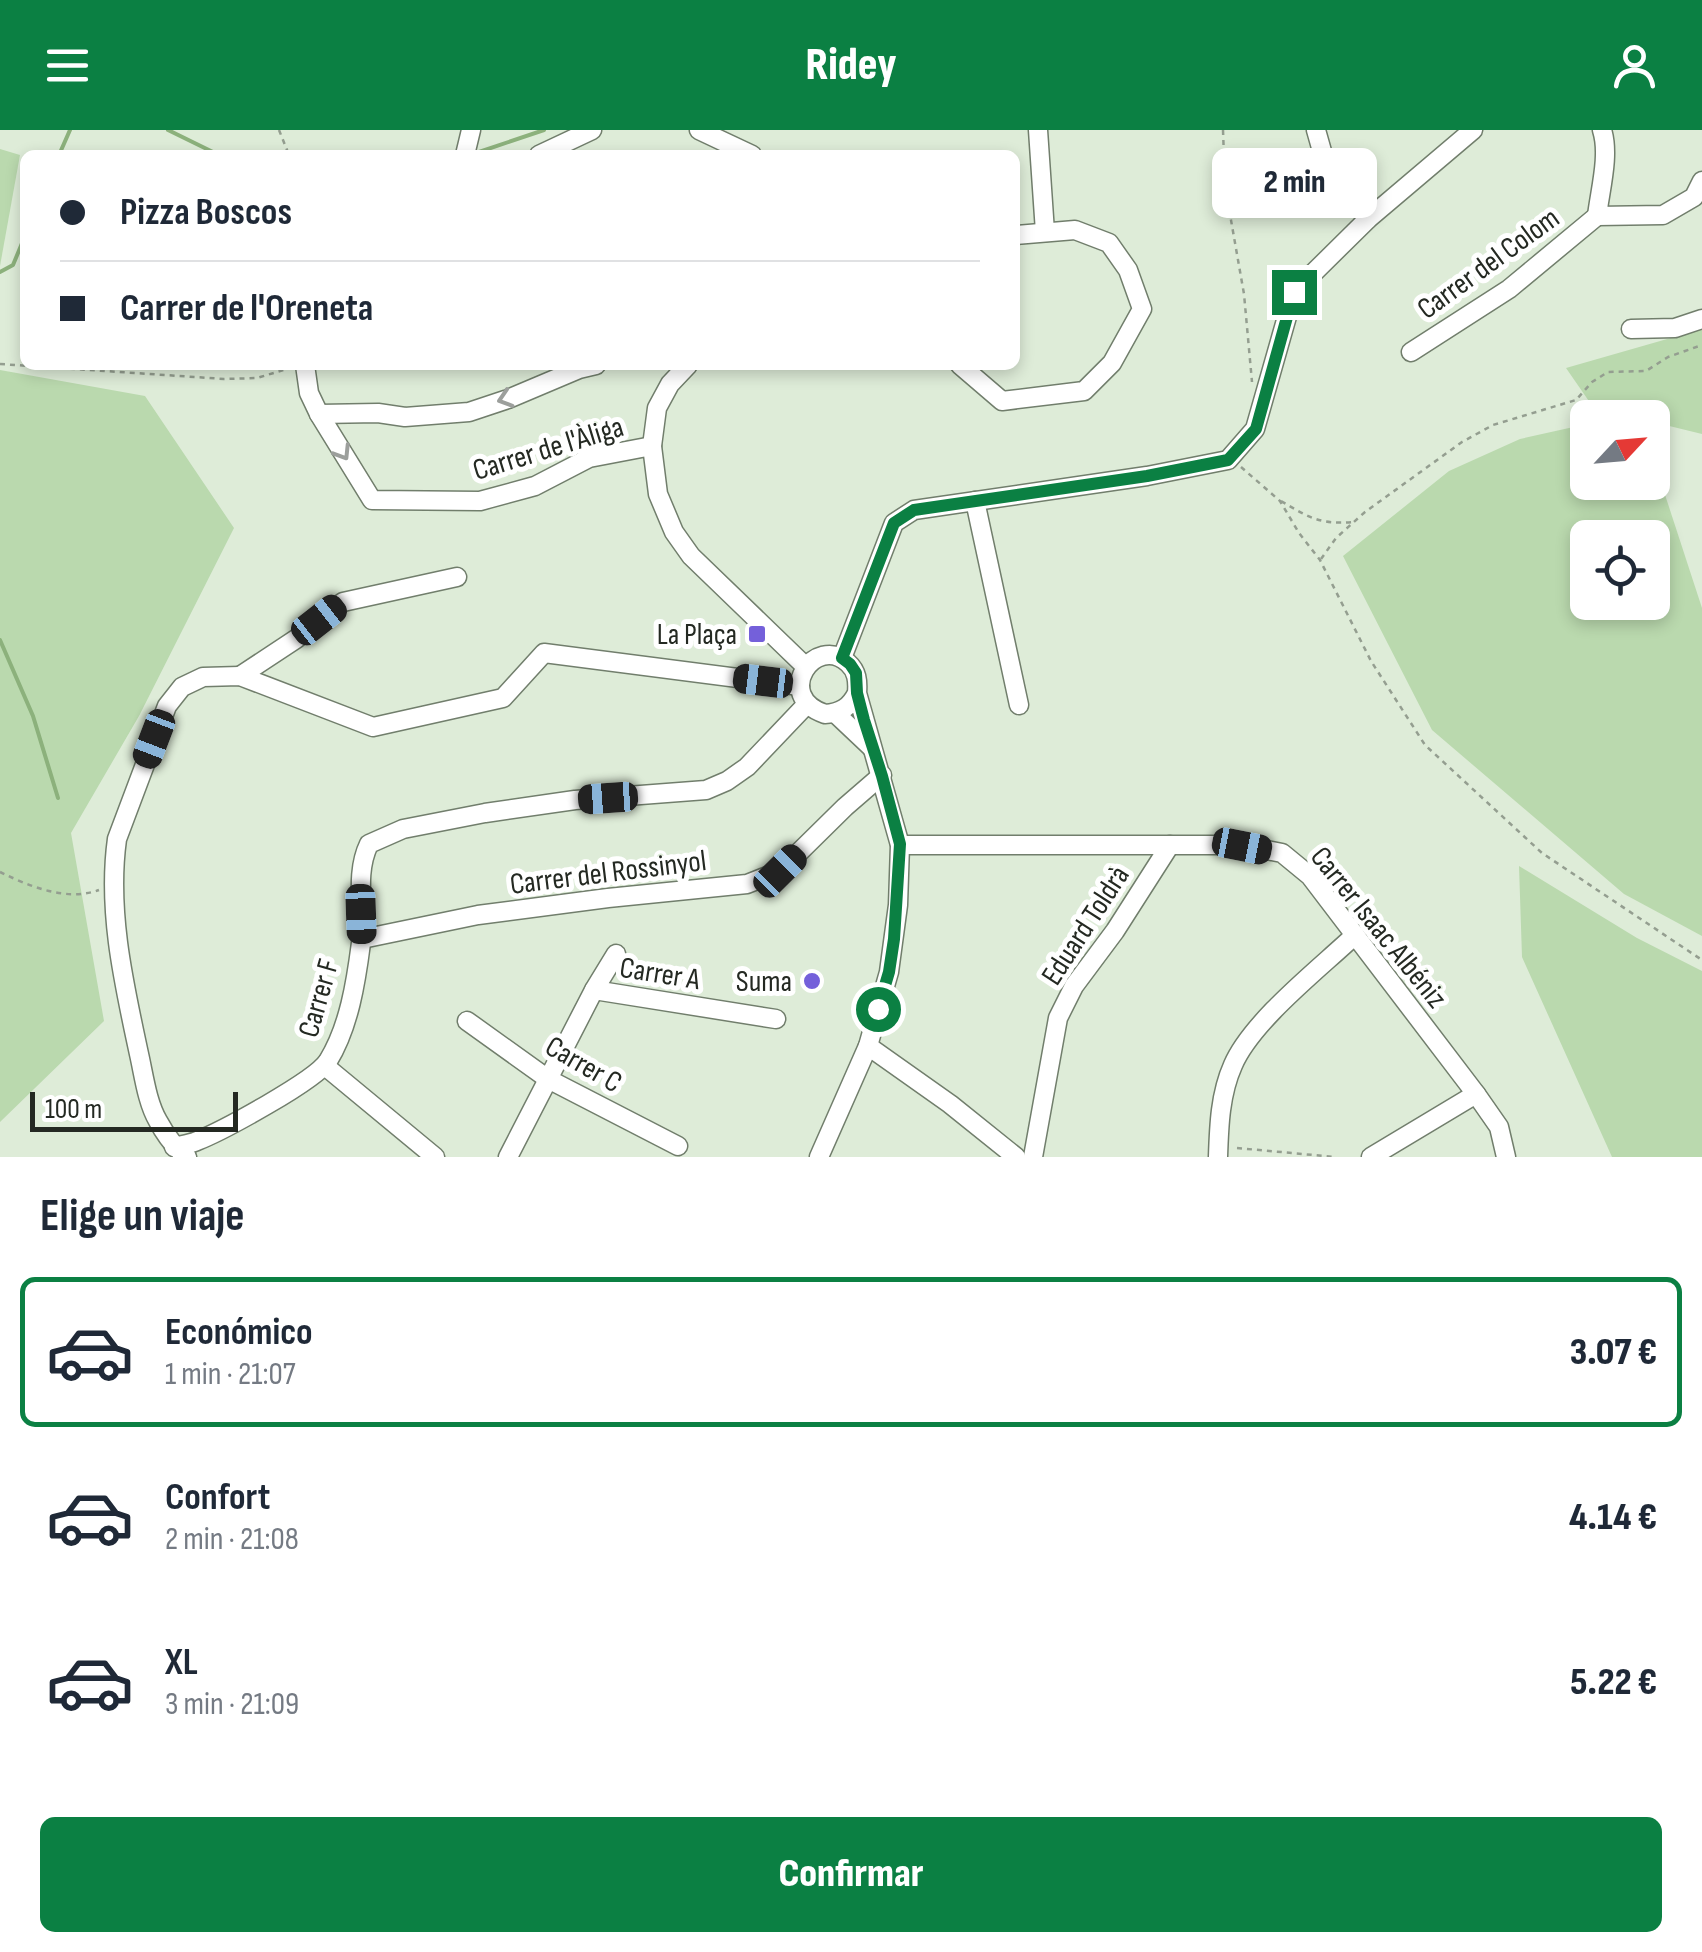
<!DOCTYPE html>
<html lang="es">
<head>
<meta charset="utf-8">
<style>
  body { margin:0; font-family:"Sofia Sans Condensed",sans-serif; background:#f6f6f7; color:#1f2937; height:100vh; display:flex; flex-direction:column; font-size:38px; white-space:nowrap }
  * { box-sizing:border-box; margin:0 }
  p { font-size:32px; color:#747a83 }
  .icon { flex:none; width:55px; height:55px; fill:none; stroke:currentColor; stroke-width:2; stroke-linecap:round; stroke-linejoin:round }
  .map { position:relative; height:1027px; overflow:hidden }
  .drawer { display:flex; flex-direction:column; background:#fff; flex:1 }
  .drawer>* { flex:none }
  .guide { position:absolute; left:20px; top:20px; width:1000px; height:220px; border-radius:15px; box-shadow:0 5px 15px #0003; display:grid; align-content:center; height:220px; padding:0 40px; background:#fff }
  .needle { width:65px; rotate:64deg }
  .tools { position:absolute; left:1570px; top:270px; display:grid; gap:20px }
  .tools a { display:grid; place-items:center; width:100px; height:100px; border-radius:15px; background:#fff; box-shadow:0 5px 15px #0003; font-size:50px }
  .scale { position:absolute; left:30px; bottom:25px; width:208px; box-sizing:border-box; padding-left:10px; border:5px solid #242922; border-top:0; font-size:28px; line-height:35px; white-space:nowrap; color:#242922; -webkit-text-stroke:8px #fff; paint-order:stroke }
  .end { position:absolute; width:45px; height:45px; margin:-22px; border:12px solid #0b8043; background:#fff; box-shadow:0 0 0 5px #fff }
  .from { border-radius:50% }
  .bubble { position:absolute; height:70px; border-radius:15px; background:#fff; box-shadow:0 5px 15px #0003; font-size:32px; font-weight:800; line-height:70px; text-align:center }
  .car { position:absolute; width:30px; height:60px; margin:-30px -15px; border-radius:12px; box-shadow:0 0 8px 2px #0007; background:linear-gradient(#222 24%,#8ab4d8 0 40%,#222 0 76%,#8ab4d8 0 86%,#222 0) }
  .guide b { display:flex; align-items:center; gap:35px; height:95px; font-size:38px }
  .guide b+b { border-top:2px solid #e0e1e3 }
  .guide i { width:25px; height:25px; background:#1f2937 }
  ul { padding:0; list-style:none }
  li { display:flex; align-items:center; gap:30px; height:150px; margin:0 20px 15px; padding:0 20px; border:5px solid transparent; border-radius:15px }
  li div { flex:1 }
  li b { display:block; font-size:38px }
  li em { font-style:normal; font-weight:800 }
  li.active { border-color:#0b8043 }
  li>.icon { width:90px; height:90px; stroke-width:1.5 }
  h2 { padding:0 40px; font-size:45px; line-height:120px }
  .button { display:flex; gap:20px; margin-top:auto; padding:20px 40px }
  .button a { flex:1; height:115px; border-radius:15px; background:#0b8043; color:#fff; font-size:40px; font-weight:800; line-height:115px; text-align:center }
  header { display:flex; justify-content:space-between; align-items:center; height:130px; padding:0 40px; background:#0b8043; color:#fff; font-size:45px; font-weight:800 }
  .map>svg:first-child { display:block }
</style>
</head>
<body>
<header><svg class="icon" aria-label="menu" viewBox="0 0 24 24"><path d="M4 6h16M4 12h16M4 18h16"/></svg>Ridey<svg class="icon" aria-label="person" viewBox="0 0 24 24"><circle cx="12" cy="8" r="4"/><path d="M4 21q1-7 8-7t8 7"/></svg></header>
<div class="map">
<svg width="1702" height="1027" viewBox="0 0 1702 1027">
  <rect width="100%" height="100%" fill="#deecd8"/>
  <g fill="#bad9ae" fill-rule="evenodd">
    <path d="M0 19 20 25 0 136Z"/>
    <path d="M1702 199V304L1653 292 1652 288 1635 287 1593 277 1566 238Z"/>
    <path d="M0 240 145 266 234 398 139 586 71 703 104 891 0 992Z"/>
    <path d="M1587 294 1588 352H1652L1653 328 1702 478V806L1624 764 1432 600 1343 426 1449 341 1520 309ZM1588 408H1652V472H1588Z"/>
    <path d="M1519 736 1637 808 1702 841V1027H1612L1522 827Z"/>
  </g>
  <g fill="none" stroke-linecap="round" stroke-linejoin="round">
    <g stroke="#8cb17c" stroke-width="4">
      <path d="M168 0 219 25"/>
      <path d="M473 24 544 0"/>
      <path d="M59 25 70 0"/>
      <path d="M0 142 13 135 25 106"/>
      <path d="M0 510 33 586 58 668"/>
    </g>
    <g stroke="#717e6c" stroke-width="21">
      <g id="minor">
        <path d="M699 0 752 25"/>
        <path d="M1038 0 1045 102"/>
        <path d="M1316 0 1327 39 1368 89"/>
        <path d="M1602 0C1610 25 1600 60 1597 86L1663 85 1694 67 1702 51"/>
        <path d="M465 25 471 0"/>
        <path d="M539 25 592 0"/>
        <path d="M1631 199 1675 198 1702 189"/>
        <path d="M1411 222 1509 159 1597 86"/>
        <path d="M305 235 309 263 319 284 372 370 480 371 535 356 589 328 652 316"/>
        <path d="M688 235 670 254 657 278 652 316 658 364 674 402 691 426 806 537"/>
        <path d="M960 235 1002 271 1084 261 1112 233 1142 179 1128 140 1109 113 1075 100 1015 105"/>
        <path d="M319 284 378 283 405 287 469 282 508 269 579 239 596 235"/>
        <path d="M975 371 1019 575"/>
        <path d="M842 528 894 393 914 380 1147 346 1228 330 1255 299 1294 162 1368 89 1473 0"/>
        <path d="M240 546 296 509 343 472 457 447"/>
        <path d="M835 583 871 617"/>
        <path d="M900 715H1242L1282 723 1310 746 1476 964 1499 997 1506 1027"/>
        <path d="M362 809 478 785 608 768 747 754 780 741 845 677 882 645"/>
        <path d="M594 860 776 889"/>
        <path d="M467 891 548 949 678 1016"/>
        <path d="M868 916 950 974 1016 1027"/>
        <path d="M325 936 435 1027"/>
        <path d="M174 1017C182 1015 190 1014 197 1011 222 1001 315 951 328 931 349 897 356 852 361 813 365 780 354 745 369 714L403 699 485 683 575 670 706 660 727 651 747 637 807 574"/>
        <path d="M187 1027C174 1017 166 1006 158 991 147 972 144 946 139 924 124 854 107 781 117 709L167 576 182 557 203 547 240 546 373 597 503 568 544 523 800 556"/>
        <path d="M508 1027 594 860 616 824"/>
        <path d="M819 1027 868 916 889 842 898 775 900 715 857 563C858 551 857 541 848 533 815 503 772 566 825 584 841 583 850 577 857 563"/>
        <path d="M1033 1027 1058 888 1074 856 1115 801 1170 715"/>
        <path d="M1218 1027C1219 996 1220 964 1233 935 1252 891 1319 839 1355 805"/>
        <path d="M1371 1027 1476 964"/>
      </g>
    </g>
    <g stroke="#949e90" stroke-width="2.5" stroke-dasharray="5 5" stroke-linecap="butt">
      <path d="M279 0 289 25"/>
      <path d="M1223 0 1225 56 1244 164 1252 252"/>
      <path d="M0 234 224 249 257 248 290 238"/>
      <path d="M1241 337 1280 371 1299 403 1320 430 1371 531 1425 615 1542 723 1702 830"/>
      <path d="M1281 371C1308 387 1320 395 1353 392"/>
      <path d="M1321 429 1336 408 1365 382 1462 312 1493 295 1576 270 1592 252 1608 242 1646 241 1668 227 1702 215"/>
      <path d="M0 742C29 756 66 772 99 760"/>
      <path d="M1237 1018 1335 1027"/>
    </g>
    <use href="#minor" stroke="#fff" stroke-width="18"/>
  </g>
  <defs><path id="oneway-chevron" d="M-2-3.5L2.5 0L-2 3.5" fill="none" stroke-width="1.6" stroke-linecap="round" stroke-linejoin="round" transform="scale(2.5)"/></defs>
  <g stroke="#9c9f9c">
    <use href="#oneway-chevron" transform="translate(505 269) rotate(162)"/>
    <use href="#oneway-chevron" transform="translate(343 323) rotate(58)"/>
  </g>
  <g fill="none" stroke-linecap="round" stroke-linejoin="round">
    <path stroke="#0b8043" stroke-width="12" d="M878 879 889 842 894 809 900 714 882 646 864 590 857 563 856 543 850 534 842 528 894 393 914 380 1147 346 1228 330 1256 299 1294 162"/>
  </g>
  <g fill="#7460da" stroke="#fff" stroke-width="4">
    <rect x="747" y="494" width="20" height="20" rx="5"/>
    <circle cx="812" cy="851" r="10"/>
  </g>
  <g text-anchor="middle" stroke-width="10" stroke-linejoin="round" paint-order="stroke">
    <g font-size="30" fill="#242922" stroke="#fff">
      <text transform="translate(1488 133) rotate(-36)" y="10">Carrer del Colom</text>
      <text transform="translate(548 318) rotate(-17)" y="10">Carrer de l'Àliga</text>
      <text transform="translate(608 742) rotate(-7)" y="10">Carrer del Rossinyol</text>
      <text transform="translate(1085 795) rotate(-57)" y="10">Eduard Toldrà</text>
      <text transform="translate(1379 797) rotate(51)" y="10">Carrer Isaac Albéniz</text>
      <text transform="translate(660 843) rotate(9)" y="10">Carrer A</text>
      <text transform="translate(318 868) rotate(-74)" y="10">Carrer F</text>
      <text transform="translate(584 934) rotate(30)" y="10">Carrer C</text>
    </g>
    <g font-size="30" fill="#242922" stroke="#fff" text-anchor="end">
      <text x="737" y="514">La Plaça</text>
      <text x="792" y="861">Suma</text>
    </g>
  </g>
</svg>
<div class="tools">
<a><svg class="needle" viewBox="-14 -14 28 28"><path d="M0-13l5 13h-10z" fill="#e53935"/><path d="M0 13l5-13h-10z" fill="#747a83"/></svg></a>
<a><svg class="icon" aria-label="locate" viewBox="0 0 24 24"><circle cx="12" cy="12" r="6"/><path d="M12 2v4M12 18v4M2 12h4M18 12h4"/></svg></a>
</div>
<div class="scale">100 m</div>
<i class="end from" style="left:878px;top:879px"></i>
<i class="end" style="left:1294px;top:162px"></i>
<div class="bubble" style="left:1212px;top:18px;width:165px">2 min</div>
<i class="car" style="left:319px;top:490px;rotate:52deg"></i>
<i class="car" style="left:763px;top:551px;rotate:277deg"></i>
<i class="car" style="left:154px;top:609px;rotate:201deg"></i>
<i class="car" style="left:608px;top:668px;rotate:266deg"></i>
<i class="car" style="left:1242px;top:716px;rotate:101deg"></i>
<i class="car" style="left:780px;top:741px;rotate:45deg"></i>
<i class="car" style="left:361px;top:784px;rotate:178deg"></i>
<div class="guide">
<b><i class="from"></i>Pizza Boscos</b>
<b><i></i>Carrer de l'Oreneta</b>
</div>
</div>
<section class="drawer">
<h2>Elige un viaje</h2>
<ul>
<li class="active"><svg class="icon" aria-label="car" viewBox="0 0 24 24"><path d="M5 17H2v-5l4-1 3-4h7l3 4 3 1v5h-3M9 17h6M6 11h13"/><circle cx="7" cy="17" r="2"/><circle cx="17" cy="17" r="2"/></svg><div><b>Económico</b><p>1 min · 21:07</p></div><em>3.07 €</em></li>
<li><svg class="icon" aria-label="car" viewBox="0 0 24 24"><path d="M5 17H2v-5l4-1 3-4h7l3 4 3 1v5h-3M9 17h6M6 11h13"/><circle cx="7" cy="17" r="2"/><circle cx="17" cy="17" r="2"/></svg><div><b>Confort</b><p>2 min · 21:08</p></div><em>4.14 €</em></li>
<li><svg class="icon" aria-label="car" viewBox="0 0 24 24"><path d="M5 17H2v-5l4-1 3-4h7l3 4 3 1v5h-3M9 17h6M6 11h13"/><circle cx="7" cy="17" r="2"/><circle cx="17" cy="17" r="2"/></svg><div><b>XL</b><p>3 min · 21:09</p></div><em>5.22 €</em></li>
</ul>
<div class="button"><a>Confirmar</a></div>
</section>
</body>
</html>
